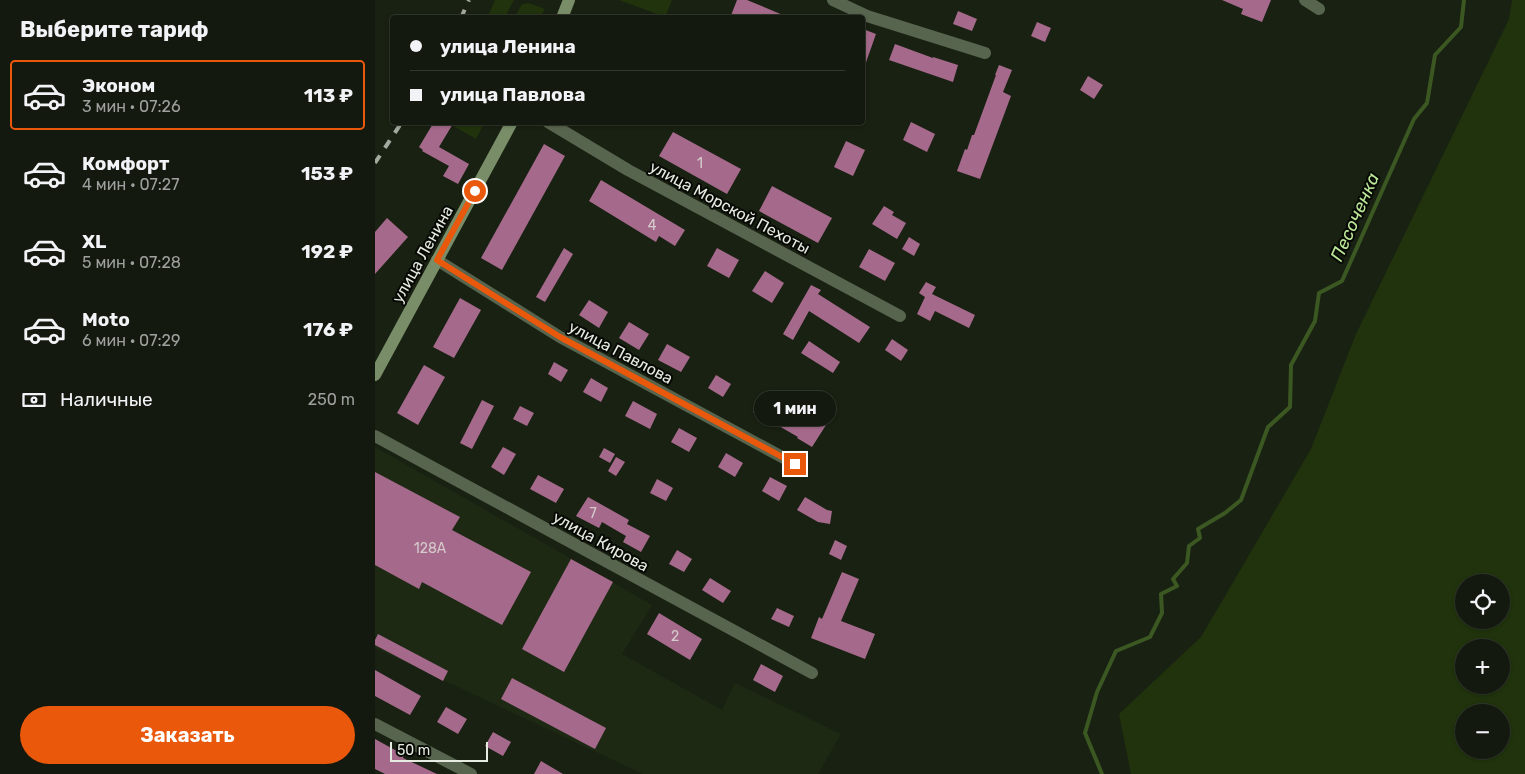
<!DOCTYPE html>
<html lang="ru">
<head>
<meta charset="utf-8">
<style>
  body { margin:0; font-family:Rubik,sans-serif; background:#20261c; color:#f1f3f6; height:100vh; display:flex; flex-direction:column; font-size:19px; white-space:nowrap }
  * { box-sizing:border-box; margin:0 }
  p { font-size:16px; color:#9da09e }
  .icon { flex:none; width:28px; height:28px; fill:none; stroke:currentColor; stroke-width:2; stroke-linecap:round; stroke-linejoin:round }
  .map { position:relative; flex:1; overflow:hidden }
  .side { display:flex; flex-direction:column; background:#13190e; width:375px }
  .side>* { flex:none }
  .hud { position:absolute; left:15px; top:15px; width:475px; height:110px; border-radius:5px; box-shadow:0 1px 4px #0004,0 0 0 1px #32382e; display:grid; align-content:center; height:110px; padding:0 20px; background:#13190e }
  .tools { position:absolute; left:1080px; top:574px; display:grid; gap:10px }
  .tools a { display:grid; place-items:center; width:55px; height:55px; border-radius:50%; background:#13190e; box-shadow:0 1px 4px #0004,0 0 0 1px #32382e; font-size:25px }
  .scale { position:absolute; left:15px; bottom:12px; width:98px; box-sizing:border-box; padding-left:5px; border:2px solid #e5ebe1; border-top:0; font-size:14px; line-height:18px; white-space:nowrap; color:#e5ebe1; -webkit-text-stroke:4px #060904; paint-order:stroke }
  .end { position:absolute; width:22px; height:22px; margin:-11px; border:6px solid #ea580c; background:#fff; box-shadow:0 0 0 2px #fff }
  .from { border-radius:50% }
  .bubble { position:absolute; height:35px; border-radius:18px; background:#13190e; box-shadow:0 1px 4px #0004,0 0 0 1px #32382e; font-size:16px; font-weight:700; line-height:35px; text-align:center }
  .hud b { display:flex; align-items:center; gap:18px; height:48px; font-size:19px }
  .hud b+b { border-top:1px solid #32382e }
  .hud i { width:12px; height:12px; background:#f1f3f6 }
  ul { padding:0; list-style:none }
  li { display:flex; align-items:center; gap:15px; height:70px; margin:0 10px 8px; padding:0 10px; border:2px solid transparent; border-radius:5px }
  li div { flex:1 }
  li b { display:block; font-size:19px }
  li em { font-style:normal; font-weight:700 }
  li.selected { border-color:#ea580c }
  li>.icon { width:45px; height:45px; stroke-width:1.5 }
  h2 { padding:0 20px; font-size:22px; line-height:60px }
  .pay { display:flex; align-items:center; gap:12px; height:55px; padding:0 20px; font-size:19px }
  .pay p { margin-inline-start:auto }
  .action { display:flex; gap:10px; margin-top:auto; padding:10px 20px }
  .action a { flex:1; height:58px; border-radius:30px; background:#ea580c; color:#fff; font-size:20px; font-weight:700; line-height:58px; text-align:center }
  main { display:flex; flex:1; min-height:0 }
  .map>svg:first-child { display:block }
</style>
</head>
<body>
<main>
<section class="side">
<h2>Выберите тариф</h2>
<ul>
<li class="selected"><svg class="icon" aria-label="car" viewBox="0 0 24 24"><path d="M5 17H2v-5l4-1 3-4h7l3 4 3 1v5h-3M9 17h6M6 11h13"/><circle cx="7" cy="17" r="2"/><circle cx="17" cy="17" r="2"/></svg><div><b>Эконом</b><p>3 мин · 07:26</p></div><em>113 ₽</em></li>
<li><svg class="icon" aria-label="car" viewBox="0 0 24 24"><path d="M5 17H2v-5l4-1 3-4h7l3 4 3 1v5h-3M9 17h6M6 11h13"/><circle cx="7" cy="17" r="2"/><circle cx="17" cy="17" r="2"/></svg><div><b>Комфорт</b><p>4 мин · 07:27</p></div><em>153 ₽</em></li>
<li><svg class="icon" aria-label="car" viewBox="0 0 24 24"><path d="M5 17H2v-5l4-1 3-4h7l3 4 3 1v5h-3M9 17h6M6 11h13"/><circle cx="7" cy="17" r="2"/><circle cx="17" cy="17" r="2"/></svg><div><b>XL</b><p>5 мин · 07:28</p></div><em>192 ₽</em></li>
<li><svg class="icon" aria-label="car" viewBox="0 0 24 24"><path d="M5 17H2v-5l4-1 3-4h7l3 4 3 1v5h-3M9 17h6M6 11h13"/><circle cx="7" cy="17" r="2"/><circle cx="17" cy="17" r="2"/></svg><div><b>Moto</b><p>6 мин · 07:29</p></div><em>176 ₽</em></li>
</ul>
<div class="pay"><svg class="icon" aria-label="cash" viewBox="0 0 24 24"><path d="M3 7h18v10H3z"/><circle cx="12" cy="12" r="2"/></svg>Наличные<p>250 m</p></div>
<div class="action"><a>Заказать</a></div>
</section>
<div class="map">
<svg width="1150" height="774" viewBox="0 0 1150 774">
  <rect width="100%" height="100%" fill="#192112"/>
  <path fill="#1e2914" d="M0 447 277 605 247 654 347 710 360 683 466 734 443 774H268L0 648Z"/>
  <g fill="#20330c" fill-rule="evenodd">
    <path d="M120 0H139L130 17H120L114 14Z"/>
    <path d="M244 0H297L290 17Z"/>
    <path d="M1137 0H1150V774H756L744 714 826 637 936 449 981 334 1134 19ZM1089 582H1126V620H1089ZM1089 648H1126V685H1089ZM1126 712V750H1089V712Z"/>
    <path d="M154 3 170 9 165 17H140L147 4Z"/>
    <path d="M82 123V122L109 123 101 139 80 127Z"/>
  </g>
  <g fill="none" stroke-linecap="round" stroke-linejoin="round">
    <path stroke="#3c5822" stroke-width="4" d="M727 774 710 733 722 692 741 651 775 637 787 613 786 594 802 586 798 579 812 563 814 546 825 538 823 529 850 513 866 500 893 427 915 407 916 365 940 321 944 293 967 281 1039 119 1052 103 1060 55 1086 27 1089 0"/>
  </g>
  <g fill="#a56a8b">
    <path d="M362 0H372L415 18H355Z"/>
    <path d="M847 0H896L887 22 866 14 868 9Z"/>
    <path d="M583 11 602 19 597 31 578 24Z"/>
    <path d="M662 22 676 28 670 42 656 36Z"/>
    <path d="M488 29 501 34 489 68H488Z"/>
    <path d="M520 44 558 58V57L583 65 578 82 514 60Z"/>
    <path d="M624 65 637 70 628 92 636 96 605 179 582 171 590 149 592 150 597 135H599L621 75H620Z"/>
    <path d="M713 76 728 85 719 99 705 90Z"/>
    <path d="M59 122H79L64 147 94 164 83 184 68 176 74 166 47 151 48 150 44 147Z"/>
    <path d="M536 122 560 134 552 152 528 140Z"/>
    <path d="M298 132 366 169 352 194 284 156Z"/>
    <path d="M471 141 490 150 478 176 459 167Z"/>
    <path d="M169 144 190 156 127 270 106 258Z"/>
    <path d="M226 180 310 230 300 246 284 236 281 242 214 201Z"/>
    <path d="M397 186 457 218 443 243 384 211Z"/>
    <path d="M509 206 519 212 517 215 531 223 522 239 497 224Z"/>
    <path d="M12 218 33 237 0 274V232Z"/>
    <path d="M534 237 545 244 539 256 527 249Z"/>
    <path d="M189 248 198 254 170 302 161 297Z"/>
    <path d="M342 248 364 260 354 278 332 266Z"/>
    <path d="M494 249 520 263 510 281 484 267Z"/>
    <path d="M390 271 409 283 397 303 377 291Z"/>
    <path d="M551 282 561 287 557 294 600 315 594 328 560 311 555 321 542 314 550 297 544 293Z"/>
    <path d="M436 285 446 290 443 294 495 327 484 343 434 311 418 340 408 334Z"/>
    <path d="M85 298 106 310 79 358 58 347Z"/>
    <path d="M214 300 233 312 224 328 204 315Z"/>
    <path d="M254 322 274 334 264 350 244 338Z"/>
    <path d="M517 339 533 350 526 361 510 350Z"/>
    <path d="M434 341 465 362 458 373 426 353Z"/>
    <path d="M292 344 315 357 306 372 283 360Z"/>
    <path d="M179 362 193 370 186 382 173 374Z"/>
    <path d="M49 365 70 377 43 425 22 413Z"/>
    <path d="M341 375 356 384 348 397 333 388Z"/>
    <path d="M216 378 233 388 226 402 208 392Z"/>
    <path d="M387 399 412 416 421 403 431 411 430 412 451 425 437 447 422 438 423 437 397 422 395 424 378 412Z"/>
    <path d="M107 400 119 406 97 449 85 443Z"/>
    <path d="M258 401 282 414 275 429 250 416Z"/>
    <path d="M145 406 159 413 152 426 138 419Z"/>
    <path d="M304 428 322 438 314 452 296 442Z"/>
    <path d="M128 447 141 454 129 475 116 467Z"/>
    <path d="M229 448 240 454 235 463 224 457Z"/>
    <path d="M351 453 368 463 360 477 343 467Z"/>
    <path d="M241 457 250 462 241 476 233 471Z"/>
    <path d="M0 472 85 517 77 530 156 572 127 625 47 582 44 589 0 565Z"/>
    <path d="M163 475 189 489 181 503 155 489Z"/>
    <path d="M395 477 412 486 404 501 387 491Z"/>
    <path d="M282 479 298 488 291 501 275 493Z"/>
    <path d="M213 497 254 520 252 524 275 536 266 552 248 542 251 536 227 522 224 528 201 516Z"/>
    <path d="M430 497 452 510 457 511 455 524 443 522 422 510Z"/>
    <path d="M460 540 472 546 466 560 454 554Z"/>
    <path d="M302 550 317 559 309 572 294 564Z"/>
    <path d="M196 559 238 582 189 672 147 649Z"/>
    <path d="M467 572 484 579 466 621 500 634 490 659 436 638 444 617 447 619Z"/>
    <path d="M335 578 356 591 348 603 327 590Z"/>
    <path d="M402 608 419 616 414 627 396 619Z"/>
    <path d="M284 613 327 639 315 660 272 634Z"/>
    <path d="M3 634 73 671 68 681 0 645V640Z"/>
    <path d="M386 664 408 676 400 692 378 680Z"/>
    <path d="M0 670 46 696 35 715 0 696Z"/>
    <path d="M137 678 231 728 220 749 126 699Z"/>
    <path d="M71 707 92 719 83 734 62 722Z"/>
    <path d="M118 732 136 742 128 756 110 746Z"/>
    <path d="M0 739 29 755 28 758 62 774H10L0 769Z"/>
    <path d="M166 761 188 774H159Z"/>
  </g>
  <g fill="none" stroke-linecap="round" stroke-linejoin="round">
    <g stroke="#58654e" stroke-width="12">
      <path d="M458 0 492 16 610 53"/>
      <path d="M930 0 944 9"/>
      <path d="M173 122 253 170 525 316"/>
      <path d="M62 260 185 337 420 464"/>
      <path d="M0 436 437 673"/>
      <path d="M0 724 96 774"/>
    </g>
    <g stroke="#798e68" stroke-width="12">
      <path d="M187 18 194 0"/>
      <path d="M0 375 137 122"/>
    </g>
    <g stroke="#a3a99e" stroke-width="4" stroke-dasharray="9 9" stroke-linecap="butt">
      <path d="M86 18 94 0"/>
      <path d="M0 163 27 122"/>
    </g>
  </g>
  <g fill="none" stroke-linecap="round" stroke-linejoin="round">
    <path stroke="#ea580c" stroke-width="6" d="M100 191 62 260 185 337 420 464"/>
  </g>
  <g text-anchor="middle" stroke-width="4" stroke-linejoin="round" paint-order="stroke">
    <g font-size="14" fill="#d5cbcc">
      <text x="325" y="168">1</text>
      <text x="277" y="230">4</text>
      <text x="218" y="518">7</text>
      <text x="55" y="553">128А</text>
      <text x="300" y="641">2</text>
    </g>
    <g font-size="16" fill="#e5ebe1" stroke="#060904">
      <text transform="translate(355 207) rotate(28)" y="6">улица Морской Пехоты</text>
      <text transform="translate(47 254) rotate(-61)" y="6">улица Ленина</text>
      <text transform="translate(246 352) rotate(28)" y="6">улица Павлова</text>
      <text transform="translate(226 541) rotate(29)" y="6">улица Кирова</text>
    </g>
    <g font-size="18" font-style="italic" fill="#bce897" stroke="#060904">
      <text transform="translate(980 217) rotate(-66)" y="6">Песоченка</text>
    </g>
  </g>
</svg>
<div class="tools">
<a><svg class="icon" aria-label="locate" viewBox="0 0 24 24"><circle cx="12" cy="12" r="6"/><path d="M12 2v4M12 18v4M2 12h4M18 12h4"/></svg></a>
<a>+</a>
<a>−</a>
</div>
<div class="scale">50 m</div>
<i class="end from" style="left:100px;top:191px"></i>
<i class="end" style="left:420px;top:464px"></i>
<div class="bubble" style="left:379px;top:391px;width:82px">1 мин</div>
<div class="hud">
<b><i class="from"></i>улица Ленина</b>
<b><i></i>улица Павлова</b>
</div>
</div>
</main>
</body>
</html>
